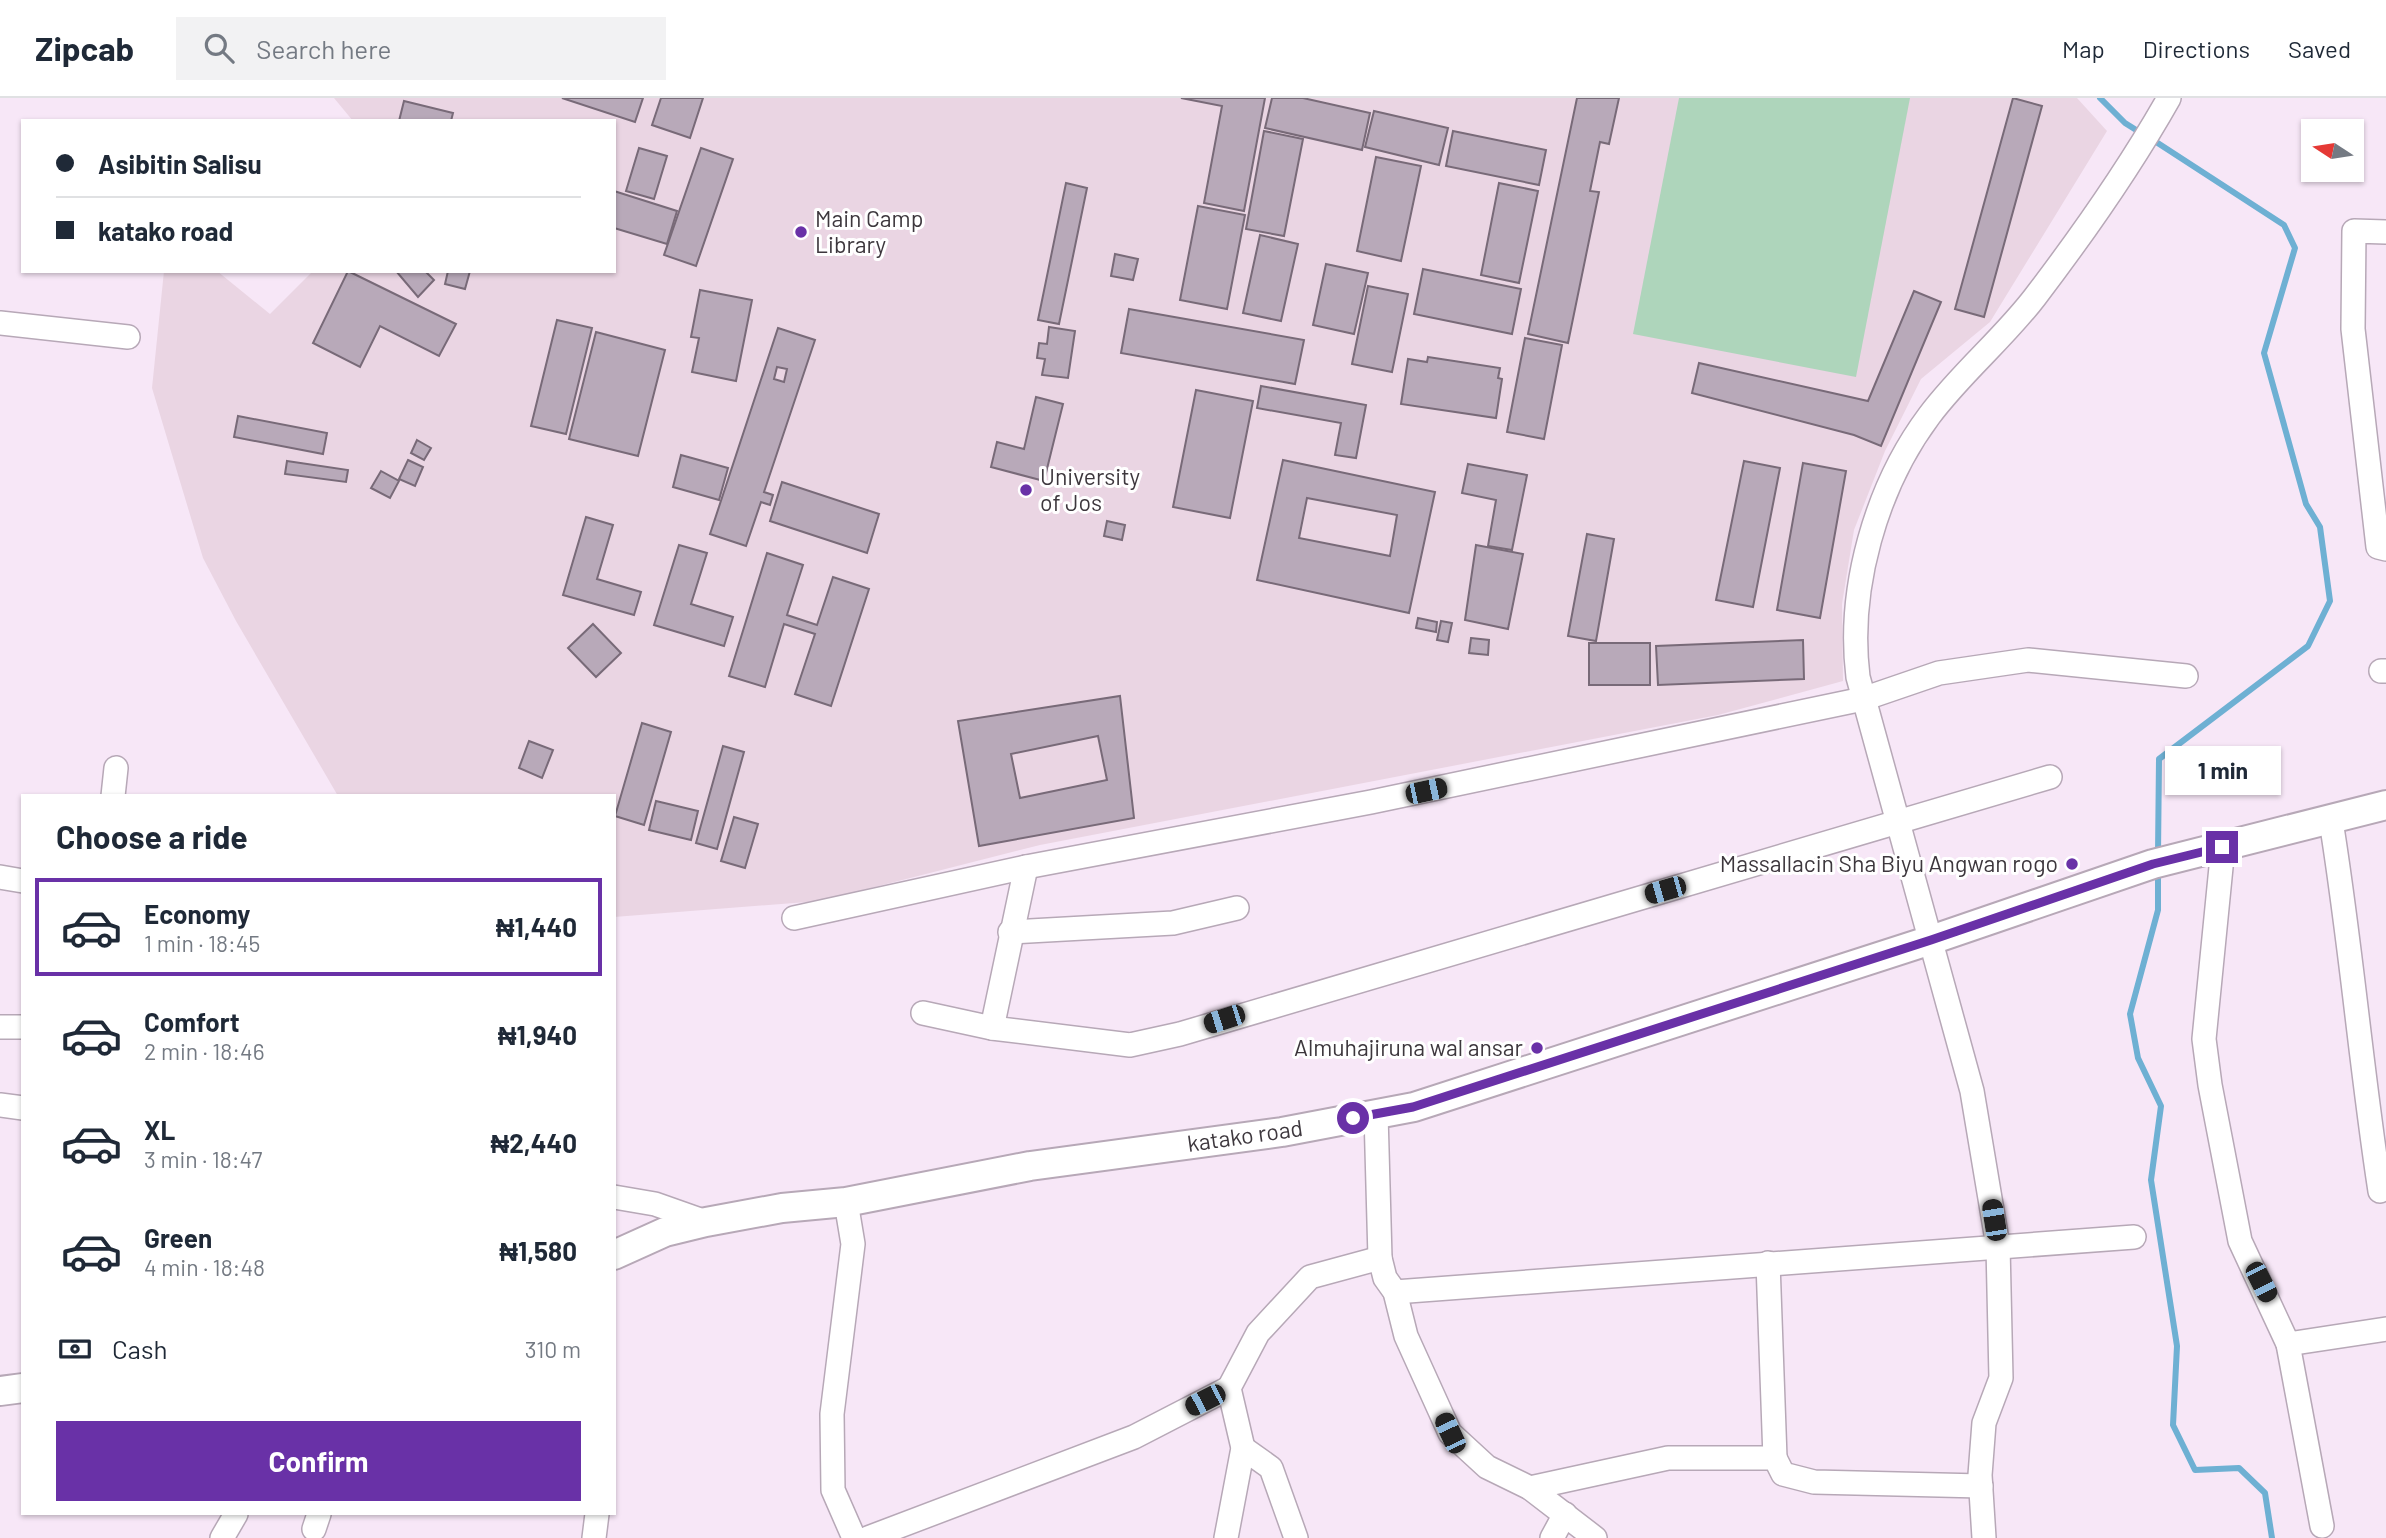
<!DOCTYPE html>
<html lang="en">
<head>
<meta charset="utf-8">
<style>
  body { margin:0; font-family:Barlow,sans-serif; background:#f2f2f3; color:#1f2937; height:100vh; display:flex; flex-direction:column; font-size:26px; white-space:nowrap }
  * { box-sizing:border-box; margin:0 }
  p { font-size:23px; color:#747a83 }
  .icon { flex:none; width:38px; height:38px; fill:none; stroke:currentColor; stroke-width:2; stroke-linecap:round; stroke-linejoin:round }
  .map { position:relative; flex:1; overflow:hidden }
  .drawer { position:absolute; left:21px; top:696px; width:595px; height:721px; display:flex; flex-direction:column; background:#fff; border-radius:0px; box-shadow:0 2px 5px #0004 }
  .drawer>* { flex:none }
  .top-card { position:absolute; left:21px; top:21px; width:595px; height:154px; border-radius:0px; box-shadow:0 2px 5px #0004; display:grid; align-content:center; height:154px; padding:0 35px; background:#fff }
  .needle { width:46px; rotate:282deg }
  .buttons { position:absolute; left:2301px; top:21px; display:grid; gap:14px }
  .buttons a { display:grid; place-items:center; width:63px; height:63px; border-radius:0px; background:#fff; box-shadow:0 2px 5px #0004; font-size:35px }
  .end { position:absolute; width:32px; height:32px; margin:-16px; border:9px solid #6931a7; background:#fff; box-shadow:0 0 0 4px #fff }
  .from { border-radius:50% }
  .bubble { position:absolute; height:49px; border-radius:0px; background:#fff; box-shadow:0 2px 5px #0004; font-size:23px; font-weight:700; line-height:49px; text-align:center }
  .car { position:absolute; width:21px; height:42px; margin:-21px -10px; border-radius:9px; box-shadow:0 0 5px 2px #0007; background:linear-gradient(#222 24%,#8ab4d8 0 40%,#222 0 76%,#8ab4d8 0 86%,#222 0) }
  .top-card b { display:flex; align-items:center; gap:24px; height:66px; font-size:26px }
  .top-card b+b { border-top:2px solid #e0e1e3 }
  .top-card i { width:18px; height:18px; background:#1f2937 }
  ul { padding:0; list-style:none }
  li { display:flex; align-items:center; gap:21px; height:98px; margin:0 14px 10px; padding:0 21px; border:4px solid transparent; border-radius:0px }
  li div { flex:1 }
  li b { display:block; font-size:26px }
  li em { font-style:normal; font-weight:700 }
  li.active { border-color:#6931a7 }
  li>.icon { width:63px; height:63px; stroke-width:1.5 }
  h2 { padding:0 35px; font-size:32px; line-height:84px }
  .pay { display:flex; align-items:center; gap:18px; height:77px; padding:0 35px; font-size:26px }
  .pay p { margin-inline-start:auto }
  .primary-button { display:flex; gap:14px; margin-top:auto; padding:14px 35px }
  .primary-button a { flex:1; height:80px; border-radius:0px; background:#6931a7; color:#fff; font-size:28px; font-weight:700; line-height:80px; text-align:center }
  header { display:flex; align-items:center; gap:42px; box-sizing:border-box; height:98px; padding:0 35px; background:#fff; border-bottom:2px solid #e0e1e3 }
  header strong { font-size:33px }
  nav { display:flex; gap:38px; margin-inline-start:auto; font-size:24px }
  .search { width:490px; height:63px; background:#f2f2f3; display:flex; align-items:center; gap:18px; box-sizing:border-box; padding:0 24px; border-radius:0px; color:#747a83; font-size:26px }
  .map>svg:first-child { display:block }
</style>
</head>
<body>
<header>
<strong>Zipcab</strong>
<div class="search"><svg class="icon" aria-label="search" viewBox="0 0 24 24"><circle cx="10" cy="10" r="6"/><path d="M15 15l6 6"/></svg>Search here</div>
<nav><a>Map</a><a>Directions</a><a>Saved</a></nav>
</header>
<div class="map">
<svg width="2386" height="1440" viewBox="0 0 2386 1440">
  <rect width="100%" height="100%" fill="#f7e7f7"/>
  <path fill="#ead5e3" d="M334 0H2077L2107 33 1990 224 1921 281 1885 353 1854 432 1842 506 1843 583 1718 617 1040 747 820 803 614 819V698H338L236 523 203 460 152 290 164 173H217L270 216 313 173H614V23H353Z"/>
  <path fill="#aed5bb" d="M1679 0H1910L1856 279 1633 236Z"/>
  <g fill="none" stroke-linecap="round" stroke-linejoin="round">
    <g stroke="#6eb0d3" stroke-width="6">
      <path d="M2100 0 2125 25 2141 35"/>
      <path d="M2150 40 2284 127 2295 150 2264 255 2306 406 2320 429 2330 503 2308 548 2159 661 2158 756"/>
      <path d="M2158 774V812L2130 916 2138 960 2161 1008 2151 1082 2177 1248 2173 1327 2195 1372 2239 1370 2265 1395 2272 1440"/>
    </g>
  </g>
  <g fill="#b8a9b9" stroke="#786a78" stroke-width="2" fill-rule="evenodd">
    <path d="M562 0H643L635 24Z"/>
    <path d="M661 0H703L690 40 652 27Z"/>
    <path d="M1181 0H1265L1244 113 1204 105 1222 8Z"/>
    <path d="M1272 0H1303L1370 15 1362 52 1265 30Z"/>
    <path d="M1577 0H1619L1609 46 1600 44 1590 93 1599 94 1568 245 1528 236Z"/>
    <path d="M2013 0 2042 8 1984 219 1955 211Z"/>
    <path d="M404 3 453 15 451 23H399Z"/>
    <path d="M1374 13 1448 30 1439 67 1365 49Z"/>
    <path d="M1264 33 1303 41 1284 138 1246 131Z"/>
    <path d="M1453 33 1546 52 1539 87 1446 68Z"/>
    <path d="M639 50 667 58 654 101 626 93Z"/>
    <path d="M701 50 733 61 696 168 664 157Z"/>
    <path d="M1376 59 1421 68 1401 163 1357 153Z"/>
    <path d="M1066 85 1087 90 1059 226 1038 222Z"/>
    <path d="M1499 85 1538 93 1519 185 1481 177Z"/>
    <path d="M614 93 677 113 667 146 614 130Z"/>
    <path d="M1198 108 1245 117 1227 211 1180 202Z"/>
    <path d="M1260 137 1298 146 1281 223 1243 215Z"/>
    <path d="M1115 156 1138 161 1133 182 1111 178Z"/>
    <path d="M1326 166 1368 175 1354 236 1313 227Z"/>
    <path d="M1423 171 1521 191 1512 236 1414 216Z"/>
    <path d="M348 173 456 226 439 258 380 228 360 269 313 245Z"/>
    <path d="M396 173H425L434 182 418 199Z"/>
    <path d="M448 173H470L465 191 445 186Z"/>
    <path d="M1368 188 1408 196 1392 274 1352 266Z"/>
    <path d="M700 192 752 202 736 283 692 274 699 240 691 239Z"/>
    <path d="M1914 193 1941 204 1881 348 1854 337 1692 295 1699 265 1868 303Z"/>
    <path d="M1129 211 1304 242 1295 286 1121 255Z"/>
    <path d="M557 222 592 230 566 336 531 328Z"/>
    <path d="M1049 229 1075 233 1068 280 1042 277 1045 261 1037 260 1039 245 1047 246Z"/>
    <path d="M778 230 815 242 764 394 773 397 770 407 761 404 746 448 710 436ZM777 269 787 271 784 284 774 281Z"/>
    <path d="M596 234 665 252 638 358 569 341Z"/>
    <path d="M1525 240 1562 247 1544 341 1507 334Z"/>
    <path d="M1428 259 1500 270 1498 280 1502 281 1496 320 1401 306 1408 261 1427 264Z"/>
    <path d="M1261 288 1366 307 1356 360 1335 357 1341 325 1257 310Z"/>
    <path d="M1196 292 1253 303 1230 420 1173 409Z"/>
    <path d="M1036 299 1063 306 1044 383 991 369 997 344 1024 351Z"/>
    <path d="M238 318 327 335 323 356 234 339Z"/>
    <path d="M417 342 431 350 424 362 411 355Z"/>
    <path d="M681 357 728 370 719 402 673 389Z"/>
    <path d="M408 362 423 369 415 388 399 381Z"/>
    <path d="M1283 362 1435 394 1409 515 1257 482ZM1307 400 1397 417 1390 458 1299 440Z"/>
    <path d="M287 363 348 372 346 384 285 376Z"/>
    <path d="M1744 363 1780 370 1753 509 1716 502Z"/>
    <path d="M1803 365 1846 373 1820 520 1777 512Z"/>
    <path d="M1468 366 1527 377 1512 452 1488 448 1496 402 1462 395Z"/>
    <path d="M381 373 399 383 390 400 371 390Z"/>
    <path d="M782 384 879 416 867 455 770 423Z"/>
    <path d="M586 419 613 427 597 481 641 494 634 517 563 497Z"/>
    <path d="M1107 423 1125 427 1122 442 1104 438Z"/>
    <path d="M1587 436 1614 441 1596 543 1568 538Z"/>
    <path d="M679 447 707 455 691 506 733 519 724 548 654 527Z"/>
    <path d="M1476 447 1523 456 1508 531 1465 522Z"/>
    <path d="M767 455 803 467 787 517 817 527 833 479 869 491 831 608 795 596 815 536 784 526 765 589 729 578Z"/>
    <path d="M1418 520 1437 524 1436 534 1416 530Z"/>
    <path d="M1441 523 1452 525 1448 544 1437 542Z"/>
    <path d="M593 526 621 555 596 579 568 550Z"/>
    <path d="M1471 540 1489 542 1488 557 1469 555Z"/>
    <path d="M1803 542 1804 581 1658 587 1656 548Z"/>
    <rect x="1589" y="545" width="61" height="42"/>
    <path d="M1120 598 1134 720 979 748 958 623ZM1098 638 1107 682 1020 700 1011 656Z"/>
    <path d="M642 625 671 634 644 727 615 718Z"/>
    <path d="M529 643 553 652 542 680 519 670Z"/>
    <path d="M723 648 744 654 717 751 696 745Z"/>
    <path d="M656 703 698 713 691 742 649 732Z"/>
    <path d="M734 719 758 726 745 770 721 763Z"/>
  </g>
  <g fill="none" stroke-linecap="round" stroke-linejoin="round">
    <g stroke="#b7a8b7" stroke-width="26">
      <g id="minor">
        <path d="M2386 134 2354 133 2353 231 2378 449 2386 451"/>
        <path d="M0 225 128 239"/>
        <path d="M2381 573H2386"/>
        <path d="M113 698 116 670"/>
        <path d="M2331 723C2351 846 2361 970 2380 1093"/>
        <path d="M2223 749 2204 941 2210 987 2240 1143 2288 1246 2322 1428"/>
        <path d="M0 779 23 783"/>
        <path d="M794 820 1026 769 1371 704 1863 601 1939 575 2028 562 2186 578"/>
        <path d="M1010 834 1173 825 1237 810"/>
        <path d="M923 915 992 930 1130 947 1180 936 2050 679"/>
        <path d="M0 929H23"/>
        <path d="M992 930 1026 769"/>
        <path d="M0 1007 23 1010"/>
        <path d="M1376 1016 1380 1160 1385 1180 1395 1194 1406 1238 1450 1335 1487 1369 1530 1390 1595 1440"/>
        <path d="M614 1099 655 1106 706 1124"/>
        <path d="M846 1104 853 1146 832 1316 833 1392 854 1440"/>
        <path d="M1768 1165 1775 1360"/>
        <path d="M1395 1194 2134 1139"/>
        <path d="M2288 1246 2386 1231"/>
        <path d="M1243 1350 1271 1370 1296 1440"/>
        <path d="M1530 1390 1668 1360H1775L1783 1376 1814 1384 1981 1388"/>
        <path d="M314 1431 319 1416"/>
        <path d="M222 1440 236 1416"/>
        <path d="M594 1440 597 1416"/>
        <path d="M868 1440 1134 1339 1229 1290"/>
        <path d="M1226 1440 1243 1350 1229 1290 1258 1235 1310 1179 1380 1160"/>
        <path d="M1552 1440 1565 1416"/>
        <path d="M1984 1440 1980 1377 1984 1325 2001 1280 1998 1148 1972 993 1858 579C1847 491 1876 389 1929 318 1961 275 2003 241 2035 199 2083 136 2130 69 2169 0"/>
      </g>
    </g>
    <g stroke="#b7a8b7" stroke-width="32">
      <g id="tertiary">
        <path d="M614 1157 665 1134 706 1124 782 1110 846 1104 1030 1068 1282 1034 1414 1009 1931 842 2153 766 2386 707"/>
        <path d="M0 1293 23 1290"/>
      </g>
    </g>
    <use href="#minor" stroke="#fff" stroke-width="23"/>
    <use href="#tertiary" stroke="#fff" stroke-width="28"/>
  </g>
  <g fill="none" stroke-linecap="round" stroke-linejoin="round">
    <path stroke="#6931a7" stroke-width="9" d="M1353 1020 1413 1009 1931 842 2153 766 2222 749"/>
  </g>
  <g fill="#6931a7" stroke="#fff" stroke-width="2.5">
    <circle cx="801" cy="134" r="7"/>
    <circle cx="1026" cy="392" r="7"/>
    <circle cx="2072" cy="766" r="7"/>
    <circle cx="1537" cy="950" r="7"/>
  </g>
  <g text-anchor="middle" stroke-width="6" stroke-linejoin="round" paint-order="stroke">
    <g font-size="23" fill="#3d373d" stroke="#fff" text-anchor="start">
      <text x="815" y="129">Main Camp<tspan x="815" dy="26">Library</tspan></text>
      <text x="1040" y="387">University<tspan x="1040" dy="26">of Jos</tspan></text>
      <text x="2058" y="774" text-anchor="end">Massallacin Sha Biyu Angwan rogo</text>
      <text x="1523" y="958" text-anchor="end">Almuhajiruna wal ansar</text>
    </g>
    <g font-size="23" fill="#3d373d" stroke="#fff">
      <text transform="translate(1245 1038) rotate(-8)" y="8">katako road</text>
    </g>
  </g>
</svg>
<div class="buttons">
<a><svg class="needle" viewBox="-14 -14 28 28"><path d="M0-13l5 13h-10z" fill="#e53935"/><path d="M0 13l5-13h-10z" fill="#747a83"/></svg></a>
</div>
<i class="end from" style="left:1353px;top:1020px"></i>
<i class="end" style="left:2222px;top:749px"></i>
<div class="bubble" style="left:2165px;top:648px;width:116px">1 min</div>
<i class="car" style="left:1426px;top:693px;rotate:78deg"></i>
<i class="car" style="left:1665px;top:792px;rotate:254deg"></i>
<i class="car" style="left:1224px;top:921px;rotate:252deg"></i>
<i class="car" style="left:1994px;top:1122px;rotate:351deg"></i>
<i class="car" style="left:2261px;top:1184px;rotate:153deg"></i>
<i class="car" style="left:1205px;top:1302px;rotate:243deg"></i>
<i class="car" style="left:1450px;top:1335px;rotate:335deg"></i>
<div class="top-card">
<b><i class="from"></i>Asibitin Salisu</b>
<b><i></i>katako road</b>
</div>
<section class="drawer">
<h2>Choose a ride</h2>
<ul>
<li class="active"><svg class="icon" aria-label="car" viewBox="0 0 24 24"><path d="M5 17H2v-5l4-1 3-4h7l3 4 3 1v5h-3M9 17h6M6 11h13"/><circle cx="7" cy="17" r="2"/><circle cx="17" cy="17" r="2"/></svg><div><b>Economy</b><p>1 min · 18:45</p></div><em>₦1,440</em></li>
<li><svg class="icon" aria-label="car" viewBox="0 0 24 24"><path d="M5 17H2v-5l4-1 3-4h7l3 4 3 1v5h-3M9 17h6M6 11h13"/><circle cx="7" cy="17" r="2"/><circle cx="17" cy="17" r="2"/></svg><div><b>Comfort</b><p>2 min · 18:46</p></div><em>₦1,940</em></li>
<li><svg class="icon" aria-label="car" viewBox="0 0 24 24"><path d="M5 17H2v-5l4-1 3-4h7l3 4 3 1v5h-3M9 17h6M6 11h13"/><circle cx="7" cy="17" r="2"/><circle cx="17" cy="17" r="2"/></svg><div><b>XL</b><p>3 min · 18:47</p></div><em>₦2,440</em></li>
<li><svg class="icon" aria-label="car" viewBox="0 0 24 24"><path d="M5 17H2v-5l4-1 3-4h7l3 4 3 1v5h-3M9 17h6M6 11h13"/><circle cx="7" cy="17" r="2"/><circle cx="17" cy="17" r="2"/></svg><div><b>Green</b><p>4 min · 18:48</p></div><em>₦1,580</em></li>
</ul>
<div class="pay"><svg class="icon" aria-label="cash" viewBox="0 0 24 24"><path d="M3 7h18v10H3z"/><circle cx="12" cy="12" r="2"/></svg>Cash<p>310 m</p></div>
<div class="primary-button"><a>Confirm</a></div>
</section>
</div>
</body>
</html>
